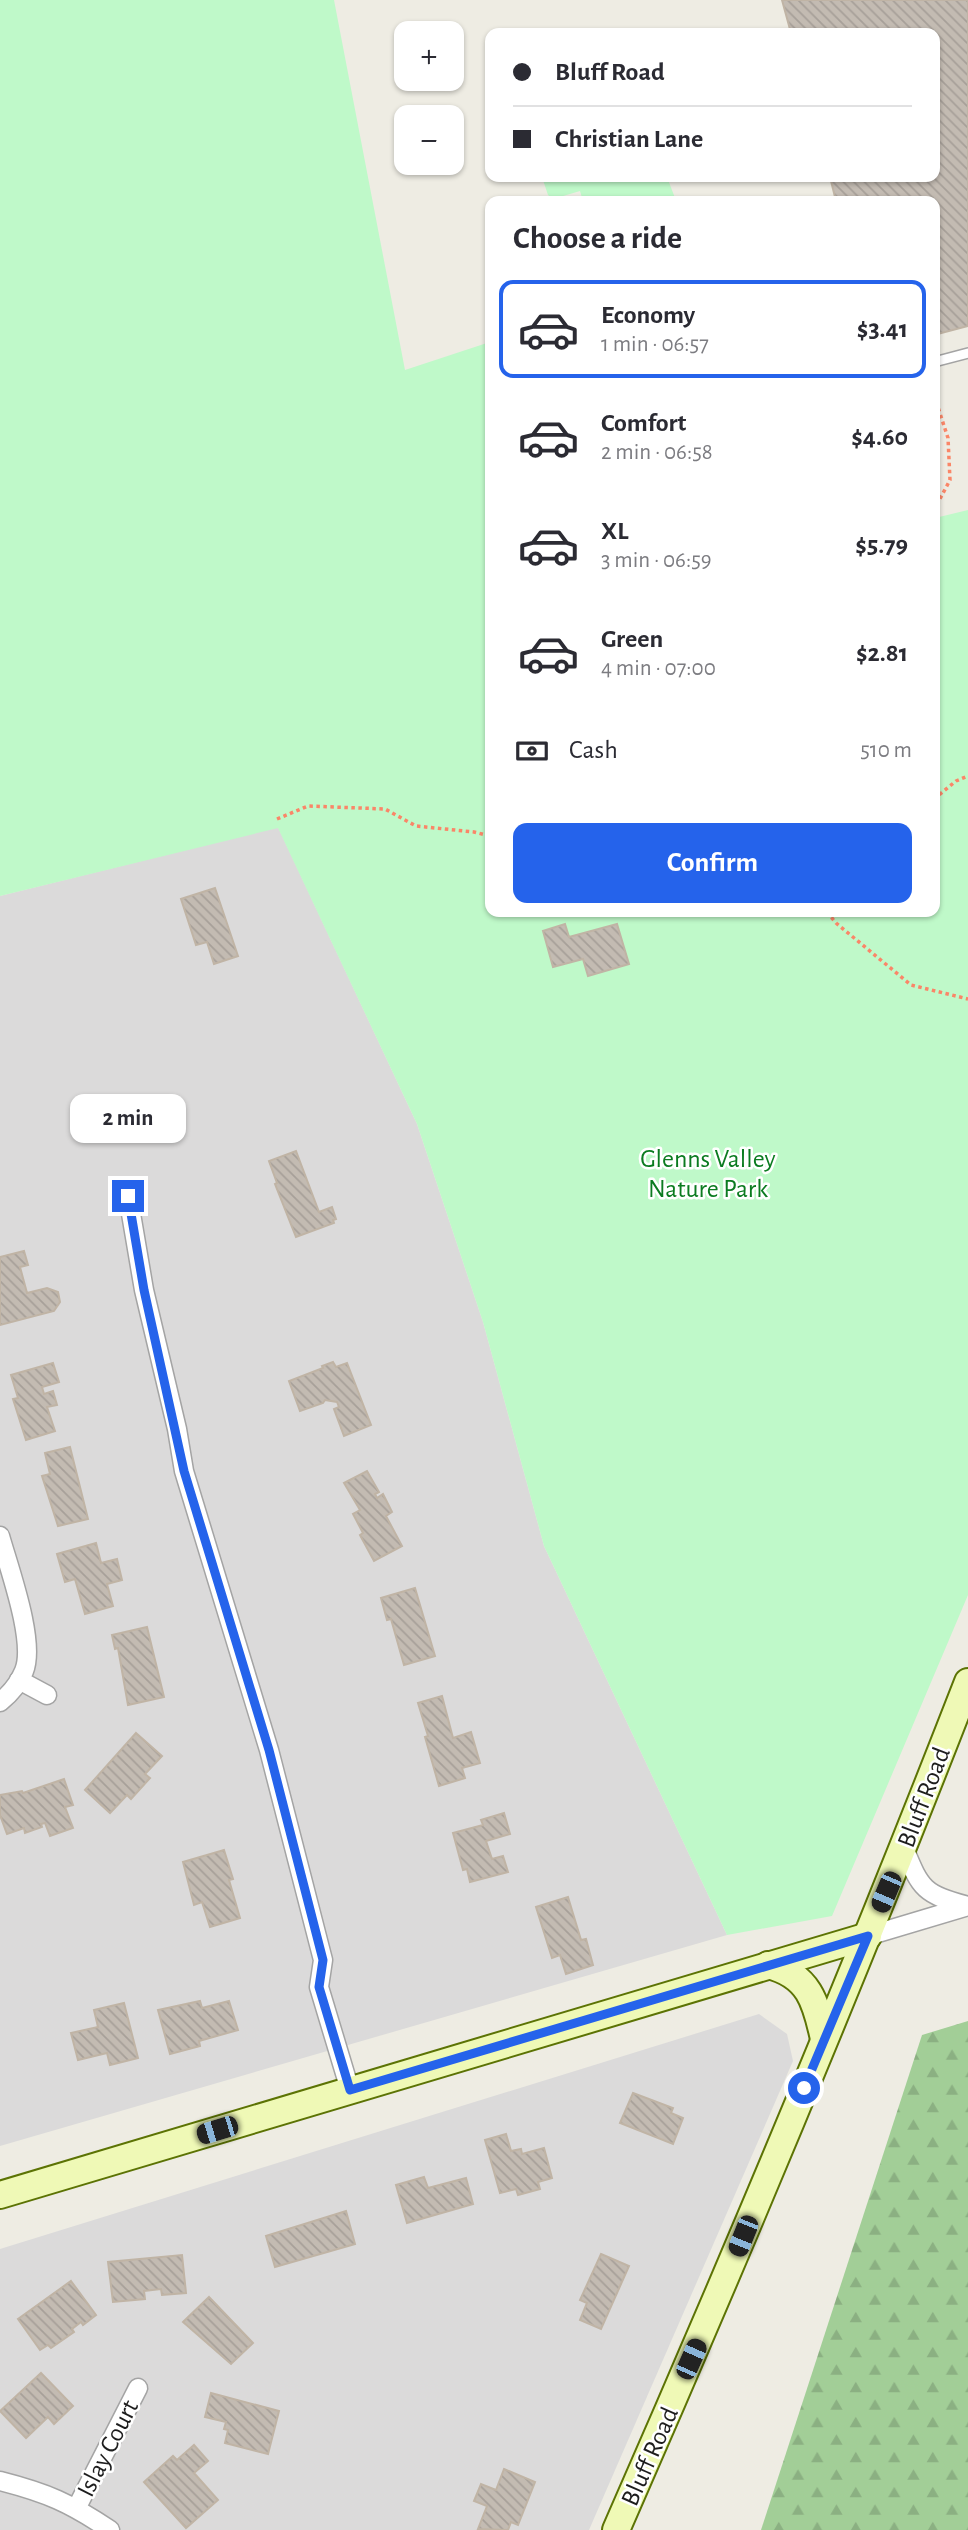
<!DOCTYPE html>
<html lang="en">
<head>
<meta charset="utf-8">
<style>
  body { margin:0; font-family:"Alegreya Sans",sans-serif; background:#f2f2f3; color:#2b2b33; height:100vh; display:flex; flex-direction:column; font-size:26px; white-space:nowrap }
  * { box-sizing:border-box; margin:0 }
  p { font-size:23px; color:#7c7c81 }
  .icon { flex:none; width:38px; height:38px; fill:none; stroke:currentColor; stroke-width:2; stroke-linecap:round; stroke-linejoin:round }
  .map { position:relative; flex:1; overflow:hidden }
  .panel { position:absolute; left:485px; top:196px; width:455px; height:721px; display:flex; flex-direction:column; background:#fff; border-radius:14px; box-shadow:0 2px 5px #0004 }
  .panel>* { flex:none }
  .top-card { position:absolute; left:485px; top:28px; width:455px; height:154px; border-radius:14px; box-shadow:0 2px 5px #0004; display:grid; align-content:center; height:154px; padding:0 28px; background:#fff }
  .fabs { position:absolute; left:394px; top:21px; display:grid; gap:14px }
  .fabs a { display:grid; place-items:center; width:70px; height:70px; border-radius:14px; background:#fff; box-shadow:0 2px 5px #0004; font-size:35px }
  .end { position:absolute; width:32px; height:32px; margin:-16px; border:9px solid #2563eb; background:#fff; box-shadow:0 0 0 4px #fff }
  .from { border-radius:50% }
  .bubble { position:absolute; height:49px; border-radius:14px; background:#fff; box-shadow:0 2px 5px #0004; font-size:23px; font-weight:600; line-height:49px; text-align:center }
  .car { position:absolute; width:21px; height:42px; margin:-21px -10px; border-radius:9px; box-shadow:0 0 5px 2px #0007; background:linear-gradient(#222 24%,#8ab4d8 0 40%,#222 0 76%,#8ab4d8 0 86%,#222 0) }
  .top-card b { display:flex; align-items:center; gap:24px; height:66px; font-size:26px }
  .top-card b+b { border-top:2px solid #e1e1e2 }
  .top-card i { width:18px; height:18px; background:#2b2b33 }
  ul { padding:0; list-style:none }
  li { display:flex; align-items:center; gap:21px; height:98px; margin:0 14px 10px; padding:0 14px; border:4px solid transparent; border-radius:14px }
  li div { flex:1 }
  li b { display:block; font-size:26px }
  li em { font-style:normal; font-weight:600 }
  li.current { border-color:#2563eb }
  li>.icon { width:63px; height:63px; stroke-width:1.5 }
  h2 { padding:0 28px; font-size:32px; line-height:84px }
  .pay { display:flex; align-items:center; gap:18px; height:77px; padding:0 28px; font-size:26px }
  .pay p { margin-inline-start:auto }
  .primary-button { display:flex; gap:14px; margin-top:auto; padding:14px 28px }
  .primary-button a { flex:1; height:80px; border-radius:14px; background:#2563eb; color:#fff; font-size:28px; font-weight:600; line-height:80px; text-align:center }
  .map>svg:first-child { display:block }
</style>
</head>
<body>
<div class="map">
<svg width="968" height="2530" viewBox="0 0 968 2530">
  <defs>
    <pattern id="forest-firs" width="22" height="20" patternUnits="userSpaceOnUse" patternTransform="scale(1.75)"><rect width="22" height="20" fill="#a2ce97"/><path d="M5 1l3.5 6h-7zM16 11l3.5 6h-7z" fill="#8bb082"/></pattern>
    <pattern id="building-back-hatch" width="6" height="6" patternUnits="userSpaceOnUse" patternTransform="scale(1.75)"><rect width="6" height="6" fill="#c3bbb2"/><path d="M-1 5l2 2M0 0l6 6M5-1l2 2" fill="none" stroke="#a7a099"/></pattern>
  </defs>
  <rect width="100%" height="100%" fill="#eeece3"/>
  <g fill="#dbdada">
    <path d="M278 827 417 1124 483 1322 544 1546 727 1935 0 2146V896Z"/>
    <path d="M759 2014 787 2034 793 2061 589 2530H0V2249Z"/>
  </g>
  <path fill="url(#forest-firs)" d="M968 2021V2530H761L922 2035Z"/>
  <g fill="#bff9c9">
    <path d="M0 0H334L405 370 490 342V912H934L935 518 968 510V1595L832 1916 727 1935 544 1546 483 1322 417 1124 278 828 0 896Z"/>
    <path d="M542 177H667L675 198 667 201H583L580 191 553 199 548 195Z"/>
  </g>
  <g fill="url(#building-back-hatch)" stroke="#c0b4a5" stroke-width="2">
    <path d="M782 0H968V326L934 335V201H836L830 177H934V33H791Z"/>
    <path d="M215 888 238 956 214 964 207 942 196 945 181 899Z"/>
    <path d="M565 924 569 937 617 924 629 964 588 976 583 959 553 967 543 931Z"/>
    <path d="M296 1151 319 1212 332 1207 336 1219 333 1220 334 1223 296 1237 275 1184 277 1183 269 1161Z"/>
    <path d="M24 1251 28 1265 20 1267 27 1293 47 1288 58 1292 60 1302 54 1311 0 1325V1257Z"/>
    <path d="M333 1362 336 1367 347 1363 371 1425 344 1436 334 1409 339 1407 337 1402 325 1400 323 1403 300 1411 289 1381 323 1368 322 1366Z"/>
    <path d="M53 1363 59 1382 42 1387 44 1394 53 1391 57 1405 47 1407 55 1431 26 1440 13 1399 18 1398 11 1375Z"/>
    <path d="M70 1447 88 1519 58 1526 42 1476 50 1474 45 1453Z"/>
    <path d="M367 1471 379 1492 375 1494 377 1498 383 1494 392 1512 386 1516 402 1546 374 1561 360 1535 363 1533 353 1514 360 1510 344 1483Z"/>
    <path d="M96 1543 101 1563 117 1559 122 1580 107 1584 113 1606 85 1614 75 1579 65 1582 57 1554Z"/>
    <path d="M415 1588 435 1656 404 1665 391 1619 387 1620 381 1598Z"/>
    <path d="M147 1627 164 1697 128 1705 118 1648 115 1649 112 1635Z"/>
    <path d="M442 1696 453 1738 471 1732 480 1763 462 1768 465 1778 439 1786 425 1737 428 1736 418 1703Z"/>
    <path d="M136 1733 162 1756 145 1774 150 1778 131 1799 127 1795 110 1813 85 1790Z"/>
    <path d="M64 1779 73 1805 65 1807 73 1828 50 1836 45 1823 41 1824 42 1827 25 1833 24 1828 7 1834 0 1815V1795L22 1791 23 1793Z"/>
    <path d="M504 1813 510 1834 486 1841 492 1859 503 1856 508 1872 470 1882 467 1869 463 1870 453 1833 483 1825 481 1820Z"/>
    <path d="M224 1850 233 1879 229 1880 240 1918 210 1927 202 1902 194 1905 183 1862Z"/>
    <path d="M568 1897 581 1940 586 1939 593 1965 566 1974 560 1955 552 1958 536 1907Z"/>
    <path d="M200 2001 202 2008 229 2001 238 2030 199 2041 200 2046 170 2054 158 2010Z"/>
    <path d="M124 2003 138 2058 110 2065 107 2053 78 2060 71 2033 98 2027 94 2010Z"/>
    <path d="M633 2093 673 2108 671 2113 683 2118 673 2144 620 2123Z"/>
    <path d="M506 2134 511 2151 521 2149 522 2154 544 2148 552 2178 538 2182 540 2189 518 2195 516 2189 500 2193 485 2140Z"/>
    <path d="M424 2177 428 2188 466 2178 473 2204 407 2223 396 2185Z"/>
    <path d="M346 2211 355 2244 275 2267 266 2236Z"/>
    <path d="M601 2254 629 2266 601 2329 580 2320 587 2303 580 2300Z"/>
    <path d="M182 2255 186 2293 162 2295 161 2289 144 2291 145 2299 113 2302 108 2262Z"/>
    <path d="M71 2281 96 2315 83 2325 81 2322 72 2329 74 2332 51 2348 48 2345 40 2350 18 2319Z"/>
    <path d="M209 2297 253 2343 231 2364 183 2322Z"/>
    <path d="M41 2373 73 2406 54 2424 48 2417 26 2438 0 2411Z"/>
    <path d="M211 2393 279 2411 268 2454 225 2443 228 2430 224 2429 226 2422 205 2417Z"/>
    <path d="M194 2445 208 2461 194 2473 218 2500 186 2528 144 2482 173 2456 177 2460Z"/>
    <path d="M504 2469 535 2482 518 2525 511 2522 508 2530 478 2529 487 2506 474 2501 481 2484 496 2490Z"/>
  </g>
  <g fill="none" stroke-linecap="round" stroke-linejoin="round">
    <g stroke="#a4a4a4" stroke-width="12">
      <path id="service" d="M934 362 968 353"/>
    </g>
    <g stroke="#a4a4a4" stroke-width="21">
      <g id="minor">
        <path d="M128 1196 144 1290 177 1429 184 1471 269 1750 323 1960 319 1987 350 2090"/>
        <path d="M0 1536C9 1568 36 1642 24 1671 19 1683 10 1694 0 1702"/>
        <path d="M19 1680 47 1695"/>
        <path d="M904 1848C921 1890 924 1894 968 1906"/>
        <path d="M868 1936 968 1906"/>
        <path d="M0 2481C47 2493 70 2503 110 2530"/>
        <path d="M77 2507 138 2388"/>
      </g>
    </g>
    <g stroke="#5c7304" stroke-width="30">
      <g id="secondary">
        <path d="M768 1965C809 1975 816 2002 824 2039"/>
        <path d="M0 2195 868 1936"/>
        <path d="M616 2530C739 2250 857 1967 968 1682"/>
      </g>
    </g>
    <g stroke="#fa8668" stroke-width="3.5" stroke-dasharray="3.5 3.5" stroke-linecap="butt">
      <path d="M934 395 948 438 950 480 934 510"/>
      <path d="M934 799 956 781 968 776"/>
      <path d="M277 819 308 806 385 809 416 826 474 832 490 836"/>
      <path d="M827 912 836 923 911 985 968 999"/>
    </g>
    <use href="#service" stroke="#fff" stroke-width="9"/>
    <use href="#minor" stroke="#fff" stroke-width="18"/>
    <use href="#secondary" stroke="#eff9b6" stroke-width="26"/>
  </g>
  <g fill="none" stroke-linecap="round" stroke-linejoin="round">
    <path stroke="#2563eb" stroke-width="9" d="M128 1196 144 1290 184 1471 269 1750 323 1960 319 1987 350 2090 868 1936 804 2088"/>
  </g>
  <g text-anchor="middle" stroke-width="5" stroke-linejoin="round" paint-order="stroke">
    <g font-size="26" fill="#0b7b20" stroke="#fff">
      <text x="708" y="1167">Glenns Valley<tspan x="708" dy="30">Nature Park</tspan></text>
    </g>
    <g font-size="26" fill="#1d1d1d" stroke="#fff">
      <text transform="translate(923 1797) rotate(-69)" y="9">Bluff Road</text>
      <text transform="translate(107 2448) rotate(-63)" y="9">Islay Court</text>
      <text transform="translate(649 2456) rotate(-66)" y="9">Bluff Road</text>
    </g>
  </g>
</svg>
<div class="fabs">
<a>+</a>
<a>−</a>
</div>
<i class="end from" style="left:804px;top:2088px"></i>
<i class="end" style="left:128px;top:1196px"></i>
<div class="bubble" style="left:70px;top:1094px;width:116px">2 min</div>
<i class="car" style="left:886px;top:1892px;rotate:203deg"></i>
<i class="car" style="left:217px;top:2130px;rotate:253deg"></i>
<i class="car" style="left:743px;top:2236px;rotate:202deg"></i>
<i class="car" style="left:691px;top:2359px;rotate:24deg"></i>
<div class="top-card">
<b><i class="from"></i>Bluff Road</b>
<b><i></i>Christian Lane</b>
</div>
<section class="panel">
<h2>Choose a ride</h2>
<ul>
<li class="current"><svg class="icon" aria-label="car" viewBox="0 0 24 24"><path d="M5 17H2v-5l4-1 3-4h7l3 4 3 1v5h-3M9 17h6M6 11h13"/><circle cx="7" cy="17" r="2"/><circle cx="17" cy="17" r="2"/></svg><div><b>Economy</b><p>1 min · 06:57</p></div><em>$3.41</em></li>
<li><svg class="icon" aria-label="car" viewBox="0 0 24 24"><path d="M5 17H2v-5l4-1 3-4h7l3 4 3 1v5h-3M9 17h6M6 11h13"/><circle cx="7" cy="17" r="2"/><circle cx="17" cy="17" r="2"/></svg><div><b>Comfort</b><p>2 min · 06:58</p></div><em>$4.60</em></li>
<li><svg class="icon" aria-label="car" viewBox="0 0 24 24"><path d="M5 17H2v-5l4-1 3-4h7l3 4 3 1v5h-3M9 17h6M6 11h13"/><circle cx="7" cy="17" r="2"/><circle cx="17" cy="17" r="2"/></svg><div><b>XL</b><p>3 min · 06:59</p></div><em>$5.79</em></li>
<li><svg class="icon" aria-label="car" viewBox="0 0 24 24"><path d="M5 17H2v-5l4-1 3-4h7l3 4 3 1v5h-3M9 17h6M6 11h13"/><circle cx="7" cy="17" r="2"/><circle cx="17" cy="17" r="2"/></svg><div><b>Green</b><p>4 min · 07:00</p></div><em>$2.81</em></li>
</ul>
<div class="pay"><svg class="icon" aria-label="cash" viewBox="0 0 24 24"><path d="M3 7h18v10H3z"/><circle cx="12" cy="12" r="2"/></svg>Cash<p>510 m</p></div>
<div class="primary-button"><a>Confirm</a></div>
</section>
</div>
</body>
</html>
